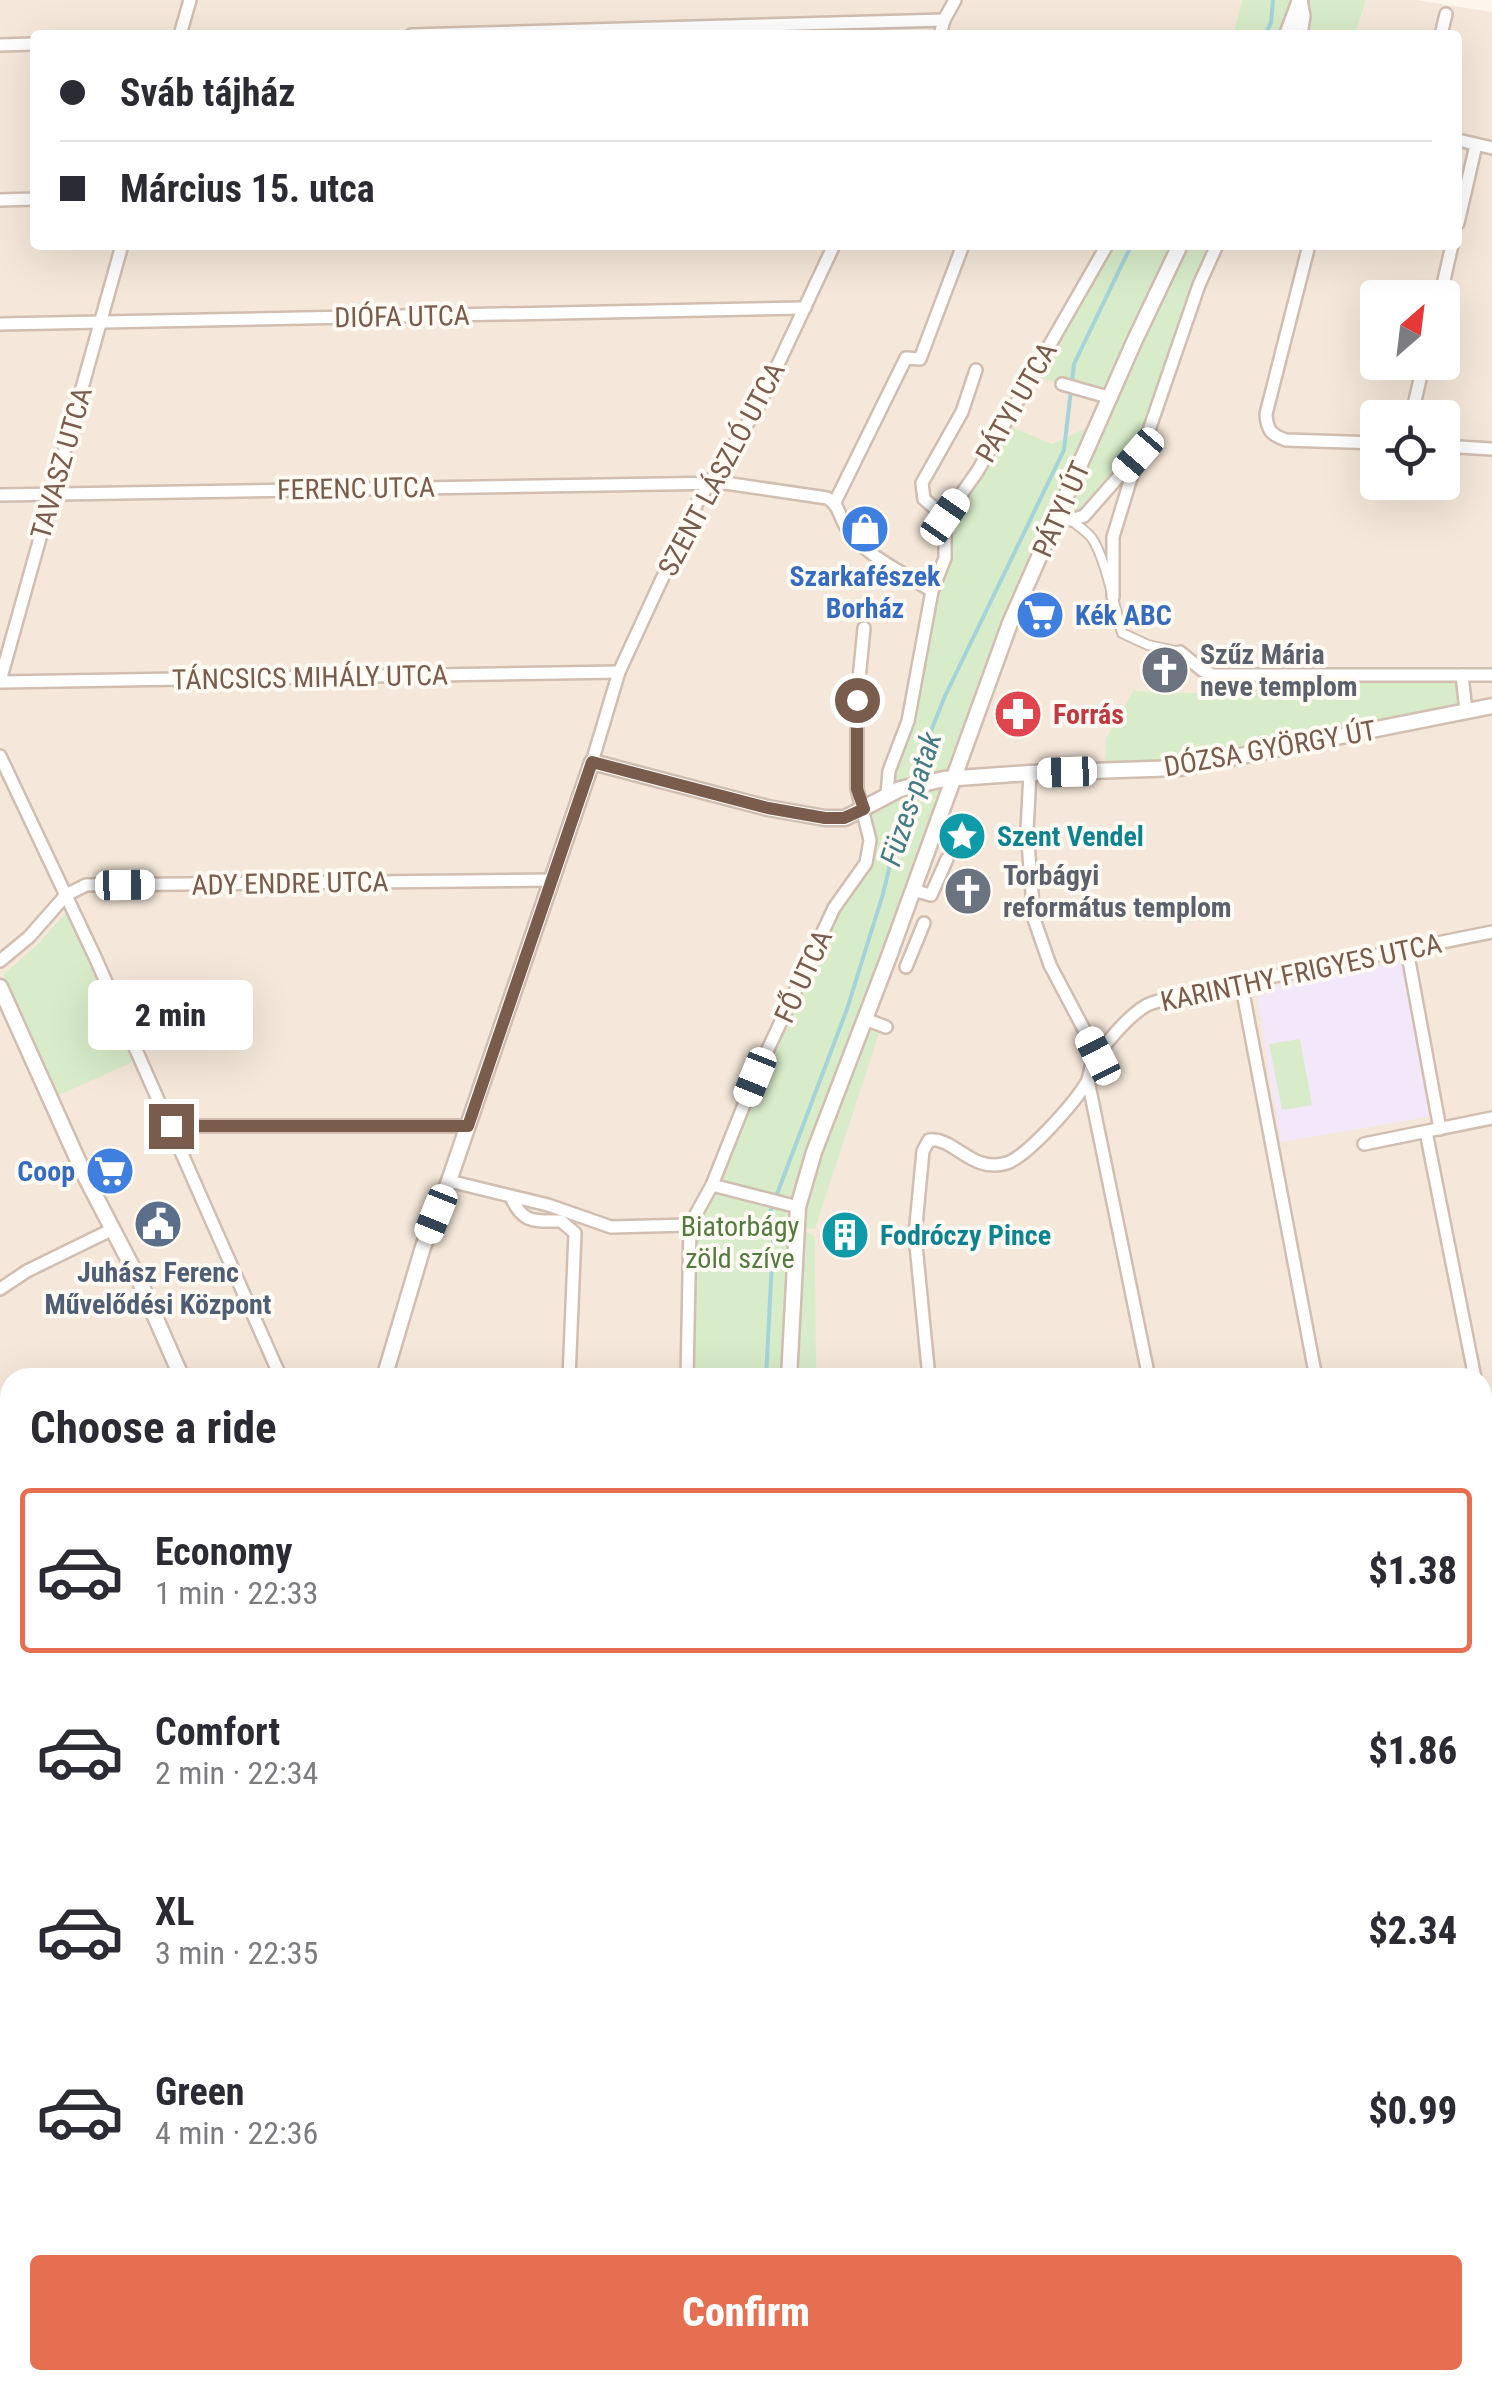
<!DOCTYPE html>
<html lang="en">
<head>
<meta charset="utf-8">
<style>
  body { margin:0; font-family:"Roboto Condensed",sans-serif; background:#f2f2f3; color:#2b2b33; height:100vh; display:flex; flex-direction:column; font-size:38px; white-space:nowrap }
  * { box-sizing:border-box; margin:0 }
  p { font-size:32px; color:#7c7c81 }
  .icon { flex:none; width:55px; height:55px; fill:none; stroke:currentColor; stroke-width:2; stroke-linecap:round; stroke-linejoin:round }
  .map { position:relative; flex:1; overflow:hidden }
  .drawer { position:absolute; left:0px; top:1368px; width:1492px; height:1022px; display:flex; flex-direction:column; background:#fff; border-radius:30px 30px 0 0; box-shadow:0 10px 40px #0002 }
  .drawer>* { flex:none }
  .guide { position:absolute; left:30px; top:30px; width:1432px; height:220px; border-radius:10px; box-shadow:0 10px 40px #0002; display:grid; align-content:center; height:220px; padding:0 30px; background:#fff }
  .needle { width:65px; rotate:28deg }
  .tools { position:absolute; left:1360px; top:280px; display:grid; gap:20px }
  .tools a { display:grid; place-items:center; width:100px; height:100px; border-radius:10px; background:#fff; box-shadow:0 10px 40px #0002; font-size:50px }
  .end { position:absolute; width:45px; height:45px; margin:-22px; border:12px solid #7a5c4d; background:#fff; box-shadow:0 0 0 5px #fff }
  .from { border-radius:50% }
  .bubble { position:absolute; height:70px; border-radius:10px; background:#fff; box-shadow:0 10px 40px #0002; font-size:32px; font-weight:800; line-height:70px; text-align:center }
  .car { position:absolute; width:30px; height:60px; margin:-30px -15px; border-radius:12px; box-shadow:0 0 8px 2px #0007; background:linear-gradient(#fff 24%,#345 0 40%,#fff 0 76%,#345 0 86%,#fff 0) }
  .guide b { display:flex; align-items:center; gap:35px; height:95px; font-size:38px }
  .guide b+b { border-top:2px solid #e1e1e2 }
  .guide i { width:25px; height:25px; background:#2b2b33 }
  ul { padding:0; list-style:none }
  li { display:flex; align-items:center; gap:30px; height:165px; margin:0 20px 15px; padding:0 10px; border:5px solid transparent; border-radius:10px }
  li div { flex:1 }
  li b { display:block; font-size:38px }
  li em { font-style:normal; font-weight:800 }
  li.active { border-color:#e76f51 }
  li>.icon { width:90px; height:90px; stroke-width:1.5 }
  h2 { padding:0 30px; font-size:45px; line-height:120px }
  .action { display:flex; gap:20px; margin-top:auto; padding:20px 30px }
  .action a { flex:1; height:115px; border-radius:10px; background:#e76f51; color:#fff; font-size:40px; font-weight:800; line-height:115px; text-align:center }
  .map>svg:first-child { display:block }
</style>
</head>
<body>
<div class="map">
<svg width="1492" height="2388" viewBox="0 0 1492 2388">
  <rect width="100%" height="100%" fill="#fdf6ec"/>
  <g fill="#f5e8da" fill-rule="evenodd">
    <path d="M0 0H1242L1233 35H35V245H1458V35H1355L1366 0H1416L1492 12V2370L1482 2359V1378L785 1377 791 1215 866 863 687 1377 10 1378V2380H264L225 2388H0ZM1378 298H1442V362H1378ZM1378 418H1442V482H1378ZM1291 676 1329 738H1106L1133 691 1195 693 1291 688Z"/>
    <path d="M377 2380H939L949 2388H406Z"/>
    <path d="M1094 2380H1448L1454 2388H1098Z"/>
  </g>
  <path fill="#fde8e0" d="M1482 1792 1492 1799V2118L1483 2121Z"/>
  <path fill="#f3e8fa" d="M1405 961 1433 1116 1281 1142 1256 989Z"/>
  <g fill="#d8ecc9">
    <path d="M1242 0H1366L1355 35H1233Z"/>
    <path d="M1107 245H1217L1147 436 1084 516 1058 514 1110 399 1031 375Z"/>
    <path d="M1009 426 1052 444 1088 427 945 778H953L807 1153 785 1377 687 1378 690 1225 835 908 866 863 863 809 928 780 888 784 952 520Z"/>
    <path d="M1291 675H1462L1466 711 1180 768 1105 771 1106 738 1133 691 1195 693 1291 688Z"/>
    <path d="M67 912 135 1061 57 1096 3 975 36 946Z"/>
    <path d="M866 1025 880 1030 815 1229 801 1228 815 1237 816 1377 794 1378 796 1227 831 1108Z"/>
    <path d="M1300 1039 1312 1105 1282 1110 1269 1044Z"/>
    <path d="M1492 1629V1760L1483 1761 1482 1631Z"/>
    <path d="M1482 2177 1492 2190V2356L1483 2346Z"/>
    <path d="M939 2380H1094L1098 2388H949Z"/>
  </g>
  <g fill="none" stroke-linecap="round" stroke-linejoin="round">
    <g stroke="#a5d3da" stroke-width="4">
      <path d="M1265 35 1271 23 1273 0"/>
      <path d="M911 781 945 696 1064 450 1074 364 1129 250 1134 245"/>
      <path d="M766 1378 773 1241 771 1210 847 1009 883 894 908 790"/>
      <path d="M410 2380 441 2388"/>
      <path d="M955 2380 965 2388"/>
      <path d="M167 2388 200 2380"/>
      <path d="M869 2388 874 2380"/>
    </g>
    <g stroke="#d1beb0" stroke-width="12">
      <path id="pedestrian" d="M1071 520C1077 525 1086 531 1091 537 1105 555 1115 609 1122 633L1148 645 1180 652"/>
    </g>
    <g stroke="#d1beb0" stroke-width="16">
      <g id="minor">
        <path d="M1301 0 1304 16 1301 35"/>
        <path d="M180 35 190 0"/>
        <path d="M411 35 944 20"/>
        <path d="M940 35 944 20 955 0"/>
        <path d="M1441 35 1446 14"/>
        <path d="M0 45 35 44"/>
        <path d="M1458 140 1492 148"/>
        <path d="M0 200 35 199"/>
        <path d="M1458 223 1476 145"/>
        <path d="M1309 245 1266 414C1267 430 1271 435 1286 440L1378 443"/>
        <path d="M1440 298 1452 245"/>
        <path d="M0 324 805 308"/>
        <path d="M1062 384 1111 398"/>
        <path d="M1411 418 1424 362"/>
        <path d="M1442 446 1492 449"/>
        <path d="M0 495 725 483 827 498C840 505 839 518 848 530 867 557 904 573 932 591"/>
        <path d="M835 502 906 358 920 359 963 245"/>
        <path d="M1058 514 1071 520 1084 516 1135 458"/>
        <path d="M945 517 924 499 922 483 962 412 976 370"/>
        <path d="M1113 597V537L1138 455 1147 436 1199 285 1217 245"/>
        <path d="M1180 652 1202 670 1212 675H1492"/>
        <path d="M1462 675 1466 711"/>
        <path d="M0 681 122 245"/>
        <path d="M0 682 619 672"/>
        <path d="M0 756 95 957 281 1378"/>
        <path d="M592 762 619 672 697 503 758 407 834 245"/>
        <path d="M1030 773 1027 830 1034 919 1050 965 1098 1056"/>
        <path d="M887 794 889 771 908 721 932 591 945 558V517L977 472 1107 245"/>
        <path d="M912 890 931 895 947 859"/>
        <path d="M1407 950 1440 1129"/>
        <path d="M0 961 29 937 66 895 86 885 551 880"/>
        <path d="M906 967 924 923"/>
        <path d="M1241 982 1316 1378"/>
        <path d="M865 1019 886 1027"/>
        <path d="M1088 1080 1149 1378"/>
        <path d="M171 1126H468"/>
        <path d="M1426 1132 1475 1378"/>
        <path d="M1364 1144 1492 1118"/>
        <path d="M449 1181 548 1205 611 1227 690 1225"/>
        <path d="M712 1185 798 1207"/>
        <path d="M511 1197C523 1224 534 1221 561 1221L575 1233 569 1378"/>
        <path d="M0 1289 27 1271 113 1229"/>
        <path d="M687 1378 690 1225 712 1185 755 1077 834 908 866 863 870 840 857 789V700L864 628"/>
        <path d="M929 1378 915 1235 923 1151 929 1140C955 1137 971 1174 1007 1163 1029 1155 1075 1102 1087 1082 1090 1076 1089 1074 1091 1067 1100 1048 1129 1015 1147 1005 1158 1000 1172 998 1184 995 1209 989 1234 983 1259 979 1337 963 1414 948 1492 932"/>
        <path d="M1482 1417 1492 1464"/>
        <path d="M0 1452 10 1456"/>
        <path d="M1482 1631 1492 1629"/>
        <path d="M1482 1920 1492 1895"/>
        <path d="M0 1973 3 1996"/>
        <path d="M1482 1985 1492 1986"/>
        <path d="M1482 2128 1492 2125"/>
        <path d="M1482 2254 1492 2264"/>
        <path d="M492 2380 523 2388"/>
        <path d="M1100 2380 1104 2388"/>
        <path d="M53 2388 89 2380"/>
        <path d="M840 2388 844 2380"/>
        <path d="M1196 2388 1199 2380"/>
      </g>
    </g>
    <g stroke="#d1beb0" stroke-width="19">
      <g id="tertiary">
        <path d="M1287 35 1300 0"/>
        <path d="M0 987 85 1176 139 1280 182 1378"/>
        <path d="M384 1378 423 1247 449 1181 592 762 768 808 825 818H845L900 789 944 779 1030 773 1180 768 1492 706"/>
        <path d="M789 1378 798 1207 814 1152 888 959 1010 623 1134 342 1180 245"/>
      </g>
    </g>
    <g stroke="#d6c0b0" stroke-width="20">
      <g id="secondary">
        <path d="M0 1608 10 1611"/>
        <path d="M1482 1773 1492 1775"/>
      </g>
    </g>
    <use href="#pedestrian" stroke="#fff" stroke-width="8"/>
    <use href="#minor" stroke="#fff" stroke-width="11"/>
    <use href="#tertiary" stroke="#fff" stroke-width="14"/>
    <use href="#secondary" stroke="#fff" stroke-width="15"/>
  </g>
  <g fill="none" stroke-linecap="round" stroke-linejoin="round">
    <path stroke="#7a5c4d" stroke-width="12" d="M171 1126H468L592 762 768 808 825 818H844L864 809 857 789V700"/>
  </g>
  <defs>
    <g id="shop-disc" transform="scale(2.5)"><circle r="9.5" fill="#3f7fe0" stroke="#fffaf3"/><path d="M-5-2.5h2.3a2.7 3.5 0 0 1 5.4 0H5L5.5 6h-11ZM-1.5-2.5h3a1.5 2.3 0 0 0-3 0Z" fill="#fff"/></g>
    <g id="supermarket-disc" transform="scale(2.5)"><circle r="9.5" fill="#3f7fe0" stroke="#fffaf3"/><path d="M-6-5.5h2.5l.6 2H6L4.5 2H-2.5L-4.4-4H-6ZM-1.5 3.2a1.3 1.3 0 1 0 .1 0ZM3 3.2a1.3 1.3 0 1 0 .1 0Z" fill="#fff"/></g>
    <g id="church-disc" transform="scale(2.5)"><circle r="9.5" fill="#6b7280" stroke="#fffaf3"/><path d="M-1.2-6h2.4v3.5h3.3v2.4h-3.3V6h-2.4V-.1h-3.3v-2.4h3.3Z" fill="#fff"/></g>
    <g id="pharmacy-disc" transform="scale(2.5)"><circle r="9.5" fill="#e0444e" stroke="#fffaf3"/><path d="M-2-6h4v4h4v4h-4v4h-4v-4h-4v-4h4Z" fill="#fff"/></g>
    <g id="sight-disc" transform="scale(2.5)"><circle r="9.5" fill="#0f9aa8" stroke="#fffaf3"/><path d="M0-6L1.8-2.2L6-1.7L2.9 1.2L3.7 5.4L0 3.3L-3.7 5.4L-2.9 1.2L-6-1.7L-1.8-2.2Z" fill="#fff"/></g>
    <g id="civic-disc" transform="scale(2.5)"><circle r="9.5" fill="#5c6f8a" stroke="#fffaf3"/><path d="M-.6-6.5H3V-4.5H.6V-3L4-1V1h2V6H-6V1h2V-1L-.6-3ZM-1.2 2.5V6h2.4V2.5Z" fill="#fff"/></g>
    <g id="building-disc" transform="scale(2.5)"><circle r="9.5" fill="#0f9aa8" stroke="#fffaf3"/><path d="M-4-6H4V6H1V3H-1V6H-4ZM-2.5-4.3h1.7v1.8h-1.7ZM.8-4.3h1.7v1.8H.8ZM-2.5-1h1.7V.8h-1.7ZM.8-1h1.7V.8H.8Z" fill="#fff"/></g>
  </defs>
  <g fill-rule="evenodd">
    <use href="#shop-disc" x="865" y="529"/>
    <use href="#supermarket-disc" x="1040" y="615"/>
    <use href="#church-disc" x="1165" y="670"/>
    <use href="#pharmacy-disc" x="1018" y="714"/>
    <use href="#sight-disc" x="962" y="836"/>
    <use href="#church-disc" x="968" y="891"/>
    <use href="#supermarket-disc" x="110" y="1171"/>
    <use href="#civic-disc" x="158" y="1224"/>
    <use href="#building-disc" x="845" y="1235"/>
  </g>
  <g text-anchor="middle" stroke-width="8" stroke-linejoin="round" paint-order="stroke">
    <g font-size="28" fill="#7a5c4d" stroke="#fffaf3">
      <text transform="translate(402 316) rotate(-1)" y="10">DIÓFA UTCA</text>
      <text transform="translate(1016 402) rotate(-60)" y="10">PÁTYI UTCA</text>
      <text transform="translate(61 463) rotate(-74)" y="10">TAVASZ UTCA</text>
      <text transform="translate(721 469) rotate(-62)" y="10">SZENT LÁSZLÓ UTCA</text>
      <text transform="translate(356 488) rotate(-1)" y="10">FERENC UTCA</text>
      <text transform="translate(1061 509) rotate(-66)" y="10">PÁTYI ÚT</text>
      <text transform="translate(310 677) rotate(-1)" y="10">TÁNCSICS MIHÁLY UTCA</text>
      <text transform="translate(1270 748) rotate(-10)" y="10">DÓZSA GYÖRGY ÚT</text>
      <text transform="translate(290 883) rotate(-1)" y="10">ADY ENDRE UTCA</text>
      <text transform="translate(1301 972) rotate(-12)" y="10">KARINTHY FRIGYES UTCA</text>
      <text transform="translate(803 976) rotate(-65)" y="10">FŐ UTCA</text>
    </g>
    <g font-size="28" font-weight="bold" fill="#366cbe" stroke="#fffaf3">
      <text x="865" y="586">Szarkafészek<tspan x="865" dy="32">Borház</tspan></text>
      <text x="1075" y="625" text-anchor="start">Kék ABC</text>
      <text x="75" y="1181" text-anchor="end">Coop</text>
    </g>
    <g font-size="28" font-weight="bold" fill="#5b616d" stroke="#fffaf3" text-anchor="start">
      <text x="1200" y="664">Szűz Mária<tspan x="1200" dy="32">neve templom</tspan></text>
      <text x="1003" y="885">Torbágyi<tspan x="1003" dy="32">református templom</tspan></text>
    </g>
    <g font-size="28" font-weight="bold" fill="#be3a42" stroke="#fffaf3" text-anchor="start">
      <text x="1053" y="724">Forrás</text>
    </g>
    <g font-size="28" font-weight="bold" fill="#0d838f" stroke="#fffaf3" text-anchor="start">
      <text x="997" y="846">Szent Vendel</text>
      <text x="880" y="1245">Fodróczy Pince</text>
    </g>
    <g font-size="28" fill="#537a41" stroke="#fffaf3">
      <text x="740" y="1236">Biatorbágy<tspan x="740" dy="32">zöld szíve</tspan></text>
    </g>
    <g font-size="28" font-weight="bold" fill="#4e5e75" stroke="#fffaf3">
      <text x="158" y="1282">Juhász Ferenc<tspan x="158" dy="32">Művelődési Központ</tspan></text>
    </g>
    <g font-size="30" font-style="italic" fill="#437c86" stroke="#fffaf3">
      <text transform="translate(911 799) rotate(-72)" y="10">Füzes-patak</text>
    </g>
  </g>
</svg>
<div class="tools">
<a><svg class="needle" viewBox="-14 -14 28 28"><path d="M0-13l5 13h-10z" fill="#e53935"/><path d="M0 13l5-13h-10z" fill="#7c7c81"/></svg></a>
<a><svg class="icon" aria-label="locate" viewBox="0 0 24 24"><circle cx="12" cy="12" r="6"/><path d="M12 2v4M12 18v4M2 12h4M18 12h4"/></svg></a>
</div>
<i class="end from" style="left:857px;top:700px"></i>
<i class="end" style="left:171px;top:1126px"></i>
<div class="bubble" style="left:88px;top:980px;width:165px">2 min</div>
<i class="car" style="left:1138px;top:455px;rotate:221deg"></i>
<i class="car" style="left:945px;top:517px;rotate:35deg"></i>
<i class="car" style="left:1067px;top:772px;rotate:268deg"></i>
<i class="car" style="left:125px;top:885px;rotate:89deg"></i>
<i class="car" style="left:1098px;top:1056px;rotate:333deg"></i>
<i class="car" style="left:755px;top:1077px;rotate:202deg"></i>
<i class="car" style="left:436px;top:1214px;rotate:202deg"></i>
<div class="guide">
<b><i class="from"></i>Sváb tájház</b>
<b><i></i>Március 15. utca</b>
</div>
<section class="drawer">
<h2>Choose a ride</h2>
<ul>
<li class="active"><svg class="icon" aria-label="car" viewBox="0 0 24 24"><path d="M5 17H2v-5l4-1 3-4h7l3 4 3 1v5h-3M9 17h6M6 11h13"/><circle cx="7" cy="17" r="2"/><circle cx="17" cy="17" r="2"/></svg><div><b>Economy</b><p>1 min · 22:33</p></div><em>$1.38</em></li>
<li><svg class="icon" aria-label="car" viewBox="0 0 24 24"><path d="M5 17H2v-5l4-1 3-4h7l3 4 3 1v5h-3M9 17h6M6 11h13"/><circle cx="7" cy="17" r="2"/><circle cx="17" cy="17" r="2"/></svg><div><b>Comfort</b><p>2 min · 22:34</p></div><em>$1.86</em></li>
<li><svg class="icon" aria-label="car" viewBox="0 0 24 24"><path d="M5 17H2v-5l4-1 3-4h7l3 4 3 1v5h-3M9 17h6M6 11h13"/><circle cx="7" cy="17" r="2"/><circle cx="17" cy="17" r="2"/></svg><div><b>XL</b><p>3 min · 22:35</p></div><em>$2.34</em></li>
<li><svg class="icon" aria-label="car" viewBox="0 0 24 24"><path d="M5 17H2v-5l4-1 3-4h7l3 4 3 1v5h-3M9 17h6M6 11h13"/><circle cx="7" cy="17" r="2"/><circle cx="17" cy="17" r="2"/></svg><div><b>Green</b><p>4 min · 22:36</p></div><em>$0.99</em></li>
</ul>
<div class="action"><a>Confirm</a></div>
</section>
</div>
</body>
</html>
